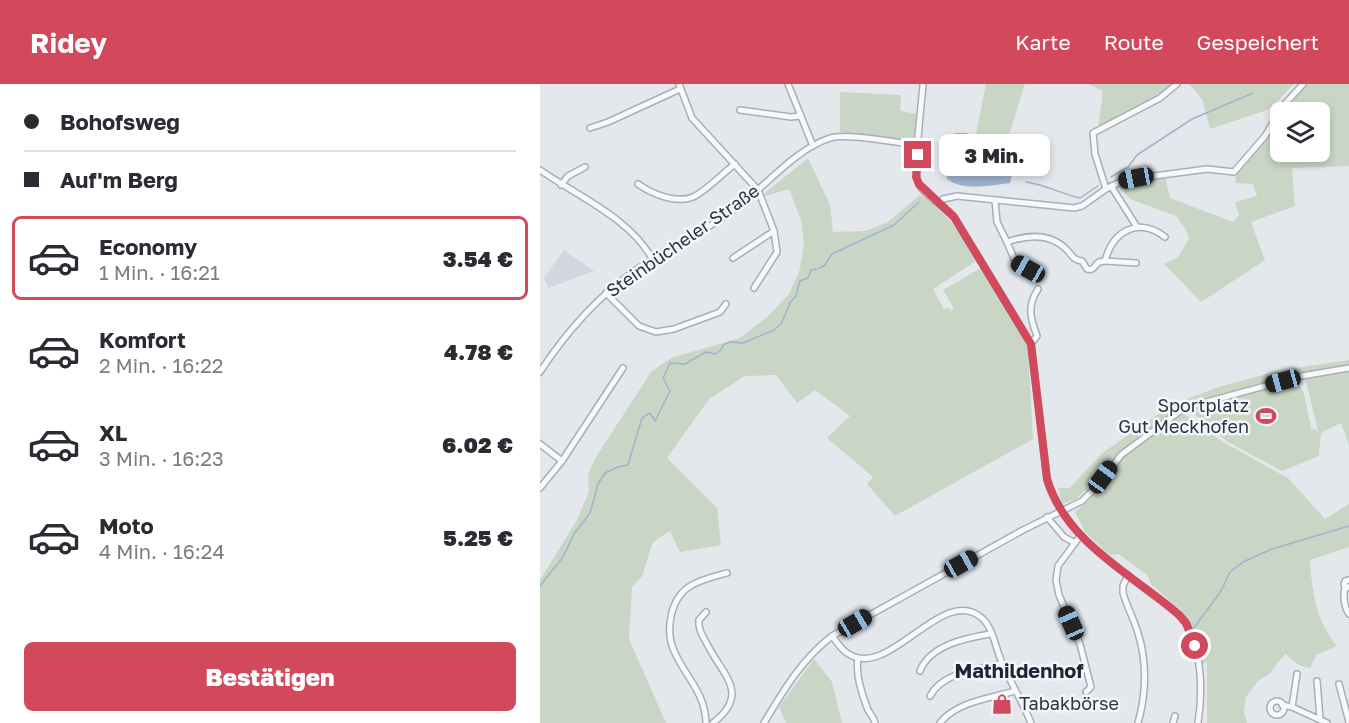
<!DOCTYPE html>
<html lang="de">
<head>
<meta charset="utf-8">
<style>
  body { margin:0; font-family:"Golos Text",sans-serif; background:#f7f7f7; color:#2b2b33; height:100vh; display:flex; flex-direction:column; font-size:22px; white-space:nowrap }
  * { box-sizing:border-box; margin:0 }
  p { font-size:20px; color:#7c7c81 }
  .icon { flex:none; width:33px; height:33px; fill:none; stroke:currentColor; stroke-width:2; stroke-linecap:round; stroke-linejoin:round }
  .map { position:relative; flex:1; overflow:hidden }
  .drawer { display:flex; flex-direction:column; background:#fff; width:540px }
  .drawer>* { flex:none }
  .guide { display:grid; align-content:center; height:132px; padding:0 24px; background:#fff }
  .buttons { position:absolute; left:730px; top:18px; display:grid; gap:12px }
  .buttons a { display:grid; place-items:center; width:60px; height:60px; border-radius:9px; background:#fff; box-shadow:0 3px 9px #0003; font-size:30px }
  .end { position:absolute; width:27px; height:27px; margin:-14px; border:8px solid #d1495b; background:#fff; box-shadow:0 0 0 3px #fff }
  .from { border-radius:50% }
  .bubble { position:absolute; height:42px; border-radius:9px; background:#fff; box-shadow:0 3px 9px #0003; font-size:20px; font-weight:800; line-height:42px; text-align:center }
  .car { position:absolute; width:18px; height:36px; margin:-18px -9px; border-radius:8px; box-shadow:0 0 4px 2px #0007; background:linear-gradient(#222 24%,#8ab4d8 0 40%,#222 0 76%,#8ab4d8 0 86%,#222 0) }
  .guide b { display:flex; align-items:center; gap:21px; height:57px; font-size:22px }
  .guide b+b { border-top:2px solid #e1e1e2 }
  .guide i { width:15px; height:15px; background:#2b2b33 }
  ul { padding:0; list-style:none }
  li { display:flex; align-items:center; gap:18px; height:84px; margin:0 12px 9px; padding:0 12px; border:3px solid transparent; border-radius:9px }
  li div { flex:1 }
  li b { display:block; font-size:22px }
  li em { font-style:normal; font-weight:800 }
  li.current { border-color:#d1495b }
  li>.icon { width:54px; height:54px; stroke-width:1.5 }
  .button { display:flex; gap:12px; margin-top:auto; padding:12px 24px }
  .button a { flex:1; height:69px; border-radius:9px; background:#d1495b; color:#fff; font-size:24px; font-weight:800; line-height:69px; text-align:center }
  header { display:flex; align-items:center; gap:36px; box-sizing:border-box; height:84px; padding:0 30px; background:#d1495b; color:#fff }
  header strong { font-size:28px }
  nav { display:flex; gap:33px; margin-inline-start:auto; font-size:21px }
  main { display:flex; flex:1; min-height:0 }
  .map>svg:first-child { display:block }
</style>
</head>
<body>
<header>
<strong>Ridey</strong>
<nav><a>Karte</a><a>Route</a><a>Gespeichert</a></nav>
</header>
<main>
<section class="drawer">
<div class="guide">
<b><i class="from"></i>Bohofsweg</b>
<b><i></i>Auf'm Berg</b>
</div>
<ul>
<li class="current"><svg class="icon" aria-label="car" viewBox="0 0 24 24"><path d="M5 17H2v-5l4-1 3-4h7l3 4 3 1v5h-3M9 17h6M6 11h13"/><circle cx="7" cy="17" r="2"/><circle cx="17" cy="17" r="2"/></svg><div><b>Economy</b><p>1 Min. · 16:21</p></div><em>3.54 €</em></li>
<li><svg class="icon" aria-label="car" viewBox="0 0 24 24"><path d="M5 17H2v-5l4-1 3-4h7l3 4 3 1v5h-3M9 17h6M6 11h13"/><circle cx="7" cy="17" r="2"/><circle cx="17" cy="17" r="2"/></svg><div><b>Komfort</b><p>2 Min. · 16:22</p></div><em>4.78 €</em></li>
<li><svg class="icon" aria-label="car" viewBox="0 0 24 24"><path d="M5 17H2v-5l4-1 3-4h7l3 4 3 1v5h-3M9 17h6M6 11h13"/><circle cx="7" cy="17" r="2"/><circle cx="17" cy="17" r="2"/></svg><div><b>XL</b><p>3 Min. · 16:23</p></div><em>6.02 €</em></li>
<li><svg class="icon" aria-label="car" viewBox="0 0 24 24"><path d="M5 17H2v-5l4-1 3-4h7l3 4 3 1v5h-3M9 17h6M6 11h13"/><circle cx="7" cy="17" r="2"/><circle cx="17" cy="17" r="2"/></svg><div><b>Moto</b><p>4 Min. · 16:24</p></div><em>5.25 €</em></li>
</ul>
<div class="button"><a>Bestätigen</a></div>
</section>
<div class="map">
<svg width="809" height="639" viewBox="0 0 809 639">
  <rect width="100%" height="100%" fill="#e4e7ec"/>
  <path fill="#d2d6de" d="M24 166 54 187 8 204 4 194Z"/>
  <g fill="#c9d6c5">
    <path d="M446 0H485L461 76 433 65Z"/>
    <path d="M548 0H632L627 6 558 43 563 7Z"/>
    <path d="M649 0H754L730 25 670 45 662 15Z"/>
    <path d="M767 0H809V82L752 84 755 122 711 138 725 176 661 218 624 180 637 174 649 155 646 146 636 132 590 115 579 103 593 97 625 93 630 114 693 138 699 131 695 118 717 112 713 100 695 99 696 90 719 65 741 34V68H780V28H744Z"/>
    <path d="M300 8 361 11 360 27 378 30 375 56 300 48Z"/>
    <path d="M268 74 290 121 293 148 326 147 348 138 380 111C407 127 421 150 436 177L393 205 404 225 409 224 411 227 414 225 403 206 441 184 481 248 488 265 493 355 355 432 327 400 333 393 287 354 310 332 275 306 257 319 236 291 205 292 169 315 127 374 177 424 181 461 140 468 130 447 113 458 102 492 92 503 89 555 126 639H0V496L37 436 49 408 48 390 56 373 111 288 131 274 200 254 227 233 249 210 260 185 264 159 261 136 249 105 225 112 224 110Z"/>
    <path d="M809 276V281L739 295 644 322 567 378 554 398 536 415 522 420 518 404H530L561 370 631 321 676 304 736 287Z"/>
    <path d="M809 286V361L801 339 781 349 779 372 742 387 688 358 652 328 651 326 756 296 764 309 771 344 778 347 765 293Z"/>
    <path d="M643 329 683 358 748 394 785 435 809 420V463L770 476C772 507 776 537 797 562L776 571 770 584 759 581 745 570 729 590 718 597 706 613 704 628 707 639H667V577L663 581 657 560 641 526 611 500 607 491 579 470 570 471 545 448 535 428 553 413 585 371Z"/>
    <path d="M274 575 292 598 302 639H246L239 623Z"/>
  </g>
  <g fill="#9fb4cc">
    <path d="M415 49H427L428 51 426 59H413Z"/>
    <path d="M422 74 433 75 447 84 472 91 470 99C451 101 424 108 407 95L406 85 412 76Z"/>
  </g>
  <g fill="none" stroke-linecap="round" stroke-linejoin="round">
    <g stroke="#9fb4cc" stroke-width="1.5">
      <path d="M571 93 588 83 597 71 652 35 713 9"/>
      <path d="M486 98C506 101 522 110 540 114L558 102"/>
      <path d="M279 184 284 182 292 170 354 141 379 118"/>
      <path d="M0 502 23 473 34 450 50 429 58 400 65 389 78 383 88 381 102 334 110 329 115 337 130 307 123 294 130 279 145 280 166 268 176 270 181 266 183 261 190 258 203 259 234 246 241 240 250 219 256 212 260 197 268 194 271 186 277 185"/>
      <path d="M653 545 681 507 690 488 703 478 732 465 809 442"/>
    </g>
    <g stroke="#a9aeb7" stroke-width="8">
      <g id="minor">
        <path d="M139 0 152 34 218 106 234 147 237 168 214 204"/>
        <path d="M248 0 273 62"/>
        <path d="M383 0C382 19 372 89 379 101 387 114 404 121 414 133L491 260 507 395C523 448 570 477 611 509 623 518 638 527 646 539 662 568 663 607 658 639"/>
        <path d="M200 26 251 33 260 32"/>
        <path d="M50 44 68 38 140 5"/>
        <path d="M0 86C39 113 90 134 113 176"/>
        <path d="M98 100C112 110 136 120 153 113 166 107 183 89 195 80"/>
        <path d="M21 101 28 92 45 83"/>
        <path d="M571 102 597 143"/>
        <path d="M566 105 555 70 553 49 620 14 637 0"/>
        <path d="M455 116 457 138 467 158C487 151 510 148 527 166 532 171 533 176 542 177L547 185C555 187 554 181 559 178L565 177C573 146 599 133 625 153"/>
        <path d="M400 119 403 115 417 112 534 124 542 122 566 105 584 96 667 85 694 88 725 52 744 21 763 0"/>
        <path d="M467 158 476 179 492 186"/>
        <path d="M193 174 234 147"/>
        <path d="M565 177 596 179"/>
        <path d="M66 209 99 242 116 248 134 245 180 228 186 220"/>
        <path d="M491 260 497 252C490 233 487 222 498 205"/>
        <path d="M0 288C25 250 55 215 93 188 129 163 171 145 205 117 231 96 257 65 290 54 307 49 352 58 372 60L376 63"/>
        <path d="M0 360 22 377 0 404"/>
        <path d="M22 377 83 284"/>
        <path d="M507 433 524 453 535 459"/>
        <path d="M540 452 518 482 516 496 519 511 540 560 551 603 546 608"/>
        <path d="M588 491 583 502V509C587 523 594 535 598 549 607 578 606 610 598 639"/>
        <path d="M809 496 805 497 804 501 809 504"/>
        <path d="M805 503C803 512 804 523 809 530"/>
        <path d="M166 528 159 536C158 544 162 551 166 558 181 590 212 609 173 639"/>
        <path d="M292 552C297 558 301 565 307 569 349 599 403 497 443 535 454 546 456 567 463 581 472 601 483 619 491 639"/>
        <path d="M318 574C315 591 322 611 328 626 331 631 334 634 335 639"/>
        <path d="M380 587C390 561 426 554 450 550"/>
        <path d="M777 597 780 635"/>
        <path d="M799 600 809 638"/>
        <path d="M390 612C403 588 438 585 462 580"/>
        <circle cx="737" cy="624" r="7"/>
        <path d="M742 621 752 623 787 639"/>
        <path d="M752 623 757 590"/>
        <path d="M166 639C165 608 146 594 134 567 125 546 130 513 152 501 163 495 176 492 187 489"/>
        <path d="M224 639C243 607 262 575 292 552L483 446 542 417 558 401 581 371 644 324 762 292 809 284"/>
        <path d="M400 639C416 618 451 614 475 607"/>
        <path d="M633 639 635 632"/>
      </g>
    </g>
    <use href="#minor" stroke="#f7f8fa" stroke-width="5"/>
  </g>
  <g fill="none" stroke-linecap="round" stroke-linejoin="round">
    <path stroke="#d1495b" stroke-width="8" d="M378 71 376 93 379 100 414 133 491 260 507 395C526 459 592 490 639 531L646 539 655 562"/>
  </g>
  <defs>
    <g id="stadium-bare" transform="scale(1.62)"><path d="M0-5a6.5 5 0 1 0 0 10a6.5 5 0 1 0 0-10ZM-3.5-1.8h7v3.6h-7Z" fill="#d1495b" stroke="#f4f6f9" stroke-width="2.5" paint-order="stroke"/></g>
    <g id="shop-bare" transform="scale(1.62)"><path d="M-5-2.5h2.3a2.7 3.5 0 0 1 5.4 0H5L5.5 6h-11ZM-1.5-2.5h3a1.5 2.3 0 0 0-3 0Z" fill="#d1495b" stroke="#f4f6f9" stroke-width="2.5" paint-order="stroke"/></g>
  </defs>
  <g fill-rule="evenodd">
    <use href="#stadium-bare" x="726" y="332"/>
    <use href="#shop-bare" x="462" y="620"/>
  </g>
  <g text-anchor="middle" stroke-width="5" stroke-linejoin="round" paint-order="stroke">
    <g font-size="18" fill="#2b3445" stroke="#f4f6f9">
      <text transform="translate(143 157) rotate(-35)" y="6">Steinbücheler Straße</text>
    </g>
    <g font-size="18" fill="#2b3445" stroke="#f4f6f9" text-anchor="end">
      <text x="709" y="328">Sportplatz<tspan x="709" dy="21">Gut Meckhofen</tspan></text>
      <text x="479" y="626" text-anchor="start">Tabakbörse</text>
    </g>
    <g font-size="20" font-weight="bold" fill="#1d2536" stroke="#f4f6f9">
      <text x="479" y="594">Mathildenhof</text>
    </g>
  </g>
</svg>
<div class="buttons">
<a><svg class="icon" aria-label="layers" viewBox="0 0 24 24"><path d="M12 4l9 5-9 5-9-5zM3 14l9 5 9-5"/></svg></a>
</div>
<i class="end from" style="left:655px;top:562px"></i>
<i class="end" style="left:378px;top:71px"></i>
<div class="bubble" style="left:399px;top:50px;width:111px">3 Min.</div>
<i class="car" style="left:596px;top:94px;rotate:259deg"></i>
<i class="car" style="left:488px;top:185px;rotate:299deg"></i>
<i class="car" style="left:743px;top:297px;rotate:255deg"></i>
<i class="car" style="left:563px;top:393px;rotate:36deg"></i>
<i class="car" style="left:421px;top:480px;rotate:61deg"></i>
<i class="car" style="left:315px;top:539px;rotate:60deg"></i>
<i class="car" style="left:531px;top:539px;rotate:336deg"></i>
</div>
</main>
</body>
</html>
